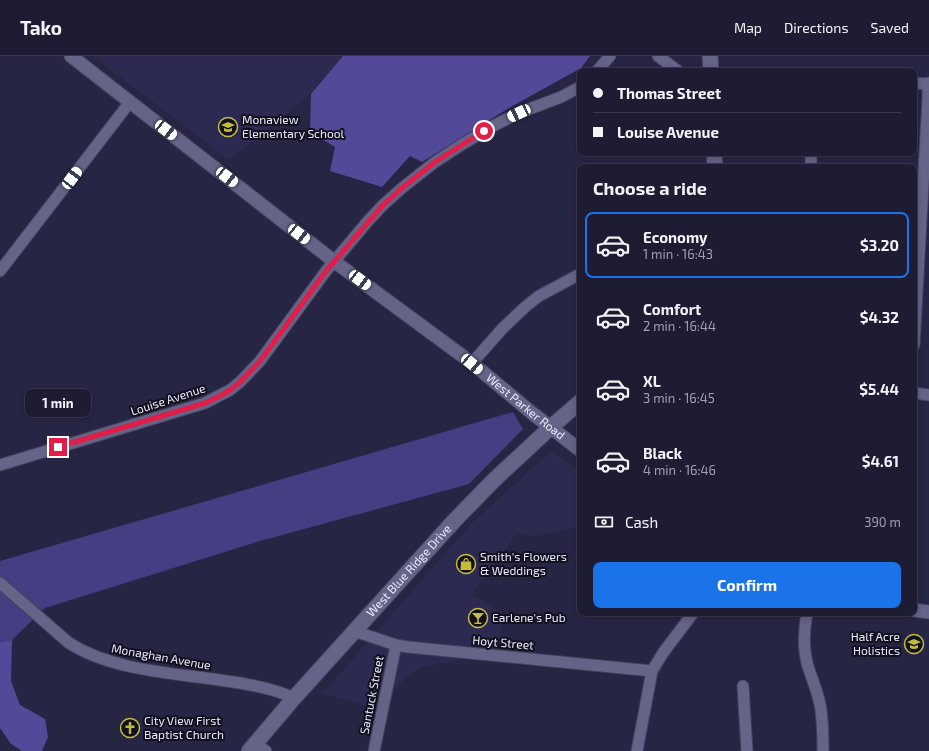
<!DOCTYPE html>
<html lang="en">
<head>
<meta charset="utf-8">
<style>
  body { margin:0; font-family:"Exo 2",sans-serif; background:#2a293f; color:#f1f3f6; height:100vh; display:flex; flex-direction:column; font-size:15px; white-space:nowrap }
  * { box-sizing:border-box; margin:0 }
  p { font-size:13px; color:#a0a1ac }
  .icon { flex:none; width:22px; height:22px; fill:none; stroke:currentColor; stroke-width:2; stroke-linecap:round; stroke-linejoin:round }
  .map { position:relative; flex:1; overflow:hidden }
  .panel { position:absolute; left:577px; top:108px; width:340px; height:452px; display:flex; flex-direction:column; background:#1d1c33; border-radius:8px; box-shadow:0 2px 6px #0003,0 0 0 1px #3b3a4e }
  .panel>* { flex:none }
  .top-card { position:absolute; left:577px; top:12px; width:340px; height:88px; border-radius:8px; box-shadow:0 2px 6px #0003,0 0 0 1px #3b3a4e; display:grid; align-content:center; height:88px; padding:0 16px; background:#1d1c33 }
  .end { position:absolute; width:18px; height:18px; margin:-9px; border:5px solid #e11d48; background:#fff; box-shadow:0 0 0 2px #fff }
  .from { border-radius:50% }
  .bubble { position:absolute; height:28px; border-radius:8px; background:#1d1c33; box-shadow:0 2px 6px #0003,0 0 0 1px #3b3a4e; font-size:13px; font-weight:700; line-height:28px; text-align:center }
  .car { position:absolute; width:12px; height:24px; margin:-12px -6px; border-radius:5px; box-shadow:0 0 3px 1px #0007; background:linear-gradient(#fff 24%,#345 0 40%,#fff 0 76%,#345 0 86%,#fff 0) }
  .top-card b { display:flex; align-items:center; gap:14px; height:38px; font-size:15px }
  .top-card b+b { border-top:1px solid #3b3a4e }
  .top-card i { width:10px; height:10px; background:#f1f3f6 }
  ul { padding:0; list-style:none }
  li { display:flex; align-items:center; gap:12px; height:66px; margin:0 8px 6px; padding:0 8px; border:2px solid transparent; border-radius:8px }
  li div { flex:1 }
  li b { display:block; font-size:15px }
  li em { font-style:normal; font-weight:700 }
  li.current { border-color:#1a73e8 }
  li>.icon { width:36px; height:36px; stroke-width:1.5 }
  h2 { padding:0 16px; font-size:18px; line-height:48px }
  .pay { display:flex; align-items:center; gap:10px; height:44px; padding:0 16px; font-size:15px }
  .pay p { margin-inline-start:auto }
  .action { display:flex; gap:8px; margin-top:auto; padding:8px 16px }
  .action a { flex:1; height:46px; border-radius:8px; background:#1a73e8; color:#fff; font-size:16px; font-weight:700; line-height:46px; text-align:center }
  header { display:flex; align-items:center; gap:24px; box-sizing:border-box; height:56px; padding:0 20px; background:#1d1c33; border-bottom:1px solid #3b3a4e }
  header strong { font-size:19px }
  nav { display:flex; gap:22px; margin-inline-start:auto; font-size:14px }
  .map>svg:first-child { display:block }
</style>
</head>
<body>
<header>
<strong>Tako</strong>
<nav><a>Map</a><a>Directions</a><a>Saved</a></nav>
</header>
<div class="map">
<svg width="929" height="695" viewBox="0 0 929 695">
  <rect width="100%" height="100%" fill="#272544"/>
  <g fill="#2c2a50">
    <path d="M93 0H343L311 38 229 104Z"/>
    <path d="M551 395 580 416V470L533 481 517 477 472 539 502 557 499 595 419 612 393 633 387 655 322 638 470 469Z"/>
  </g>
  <path fill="#453e83" d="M513 356 523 373 469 428 260 485 45 552 12 584 0 586V505Z"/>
  <g fill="#524a99">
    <path d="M343 0H590L581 12 509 52 422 106 410 100 382 131 330 115 335 91 310 76 311 38Z"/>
    <path d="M12 584 11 625 20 649 45 663 48 681 42 695H22L11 688 0 672V586Z"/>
  </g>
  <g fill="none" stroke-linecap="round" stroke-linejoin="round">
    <g stroke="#44425c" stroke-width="13">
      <g id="minor">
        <path d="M658 0 678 15"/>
        <path d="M597 15 610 0"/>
        <path d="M914 27 929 28"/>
        <path d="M811 97V111"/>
        <path d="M0 215 130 46"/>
        <path d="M914 289 928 42V27"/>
        <path d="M472 307 502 273 525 251 539 240 580 218"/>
        <path d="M914 337 929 339"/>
        <path d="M0 409 205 347 230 334 240 326 260 305 326 215 368 165 383 149 402 132 435 106 461 89 495 69 519 57 561 41 580 31"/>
        <path d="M0 527 69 587C113 615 175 617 226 625 249 628 273 632 294 642"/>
        <path d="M807 557C804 573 803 591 807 607 811 621 817 634 820 648 823 664 823 679 823 695"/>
        <path d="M354 575 396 589 408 591 652 615"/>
        <path d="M743 630 747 695"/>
        <path d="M256 688 266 695"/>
        <path d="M374 695 396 589"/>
        <path d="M637 695 652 615 663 597 693 557"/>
      </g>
    </g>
    <g stroke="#44425c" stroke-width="15">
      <g id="tertiary">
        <path id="s1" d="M71 0 335 206 472 307 532 357 580 394"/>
        <path d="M914 554 929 556"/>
      </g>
    </g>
    <g stroke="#44425c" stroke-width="17">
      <g id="secondary">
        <path d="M710 0 711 15"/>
        <path d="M714 97 715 111"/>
        <path id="s2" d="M249 695 294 642 454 465 494 424 551 371 580 346"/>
      </g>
    </g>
    <use href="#minor" stroke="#646388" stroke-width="11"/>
    <use href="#tertiary" stroke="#646388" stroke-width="13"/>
    <use href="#secondary" stroke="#646388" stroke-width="15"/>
  </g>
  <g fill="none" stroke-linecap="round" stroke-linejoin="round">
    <path stroke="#e11d48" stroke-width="5" d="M58 391 205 347 220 340 230 334 240 326 260 305 326 215 383 149 402 132 435 106 484 75"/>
  </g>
  <defs>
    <g id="school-ring" transform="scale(1)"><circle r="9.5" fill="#11101e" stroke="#c5bc3d" stroke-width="1.5"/><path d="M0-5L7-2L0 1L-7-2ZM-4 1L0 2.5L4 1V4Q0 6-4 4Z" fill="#c5bc3d"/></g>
    <g id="shop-ring" transform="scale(1)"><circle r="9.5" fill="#11101e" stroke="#c5bc3d" stroke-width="1.5"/><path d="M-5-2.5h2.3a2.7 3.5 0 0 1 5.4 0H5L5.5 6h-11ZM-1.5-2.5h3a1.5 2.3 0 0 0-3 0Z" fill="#c5bc3d"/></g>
    <g id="bar-ring" transform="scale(1)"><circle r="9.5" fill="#11101e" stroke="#c5bc3d" stroke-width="1.5"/><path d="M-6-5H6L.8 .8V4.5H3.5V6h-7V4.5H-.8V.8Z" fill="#c5bc3d"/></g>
    <g id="church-ring" transform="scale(1)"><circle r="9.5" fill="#11101e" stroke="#c5bc3d" stroke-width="1.5"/><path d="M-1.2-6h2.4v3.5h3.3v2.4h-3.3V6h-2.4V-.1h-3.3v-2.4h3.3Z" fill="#c5bc3d"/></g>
  </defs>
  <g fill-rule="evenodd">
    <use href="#school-ring" x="228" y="71"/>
    <use href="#shop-ring" x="466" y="508"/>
    <use href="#bar-ring" x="478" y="562"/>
    <use href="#school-ring" x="914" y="588"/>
    <use href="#church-ring" x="130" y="672"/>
  </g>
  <g text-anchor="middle" stroke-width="4" stroke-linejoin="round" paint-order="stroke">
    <g font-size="12" fill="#eaebfc" stroke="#11101e" text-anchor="start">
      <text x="242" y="68">Monaview<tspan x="242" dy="14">Elementary School</tspan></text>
      <text x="480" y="505">Smith's Flowers<tspan x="480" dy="14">&amp; Weddings</tspan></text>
      <text x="492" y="566">Earlene's Pub</text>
      <text x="900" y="585" text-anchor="end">Half Acre<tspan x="900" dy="14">Holistics</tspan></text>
      <text x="144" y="669">City View First<tspan x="144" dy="14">Baptist Church</tspan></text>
    </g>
    <g font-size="12" fill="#eaebfc" stroke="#11101e">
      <text transform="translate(168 344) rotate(-18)" y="4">Louise Avenue</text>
      <text dy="4" stroke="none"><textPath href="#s1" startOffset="574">West Parker Road</textPath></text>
      <text dy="4" stroke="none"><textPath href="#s2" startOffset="241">West Blue Ridge Drive</textPath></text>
      <text transform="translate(503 587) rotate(5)" y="4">Hoyt Street</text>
      <text transform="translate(161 601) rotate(10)" y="4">Monaghan Avenue</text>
      <text transform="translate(372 639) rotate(-79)" y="4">Santuck Street</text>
    </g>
  </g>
</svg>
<i class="end from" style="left:484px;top:75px"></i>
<i class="end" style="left:58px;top:391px"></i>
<div class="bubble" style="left:25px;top:333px;width:66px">1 min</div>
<i class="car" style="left:519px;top:57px;rotate:245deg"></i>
<i class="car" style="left:166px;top:74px;rotate:128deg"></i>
<i class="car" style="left:227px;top:121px;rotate:128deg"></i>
<i class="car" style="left:72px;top:122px;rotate:37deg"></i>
<i class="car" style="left:299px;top:178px;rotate:128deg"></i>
<i class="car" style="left:360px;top:224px;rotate:127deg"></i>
<i class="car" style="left:472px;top:308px;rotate:130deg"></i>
<div class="top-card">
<b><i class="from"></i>Thomas Street</b>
<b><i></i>Louise Avenue</b>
</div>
<section class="panel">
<h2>Choose a ride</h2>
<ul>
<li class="current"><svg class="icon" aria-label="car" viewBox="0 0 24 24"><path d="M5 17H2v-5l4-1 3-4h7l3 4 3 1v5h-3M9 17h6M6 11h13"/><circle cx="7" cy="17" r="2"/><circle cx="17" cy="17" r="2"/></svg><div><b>Economy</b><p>1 min · 16:43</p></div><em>$3.20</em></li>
<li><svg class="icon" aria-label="car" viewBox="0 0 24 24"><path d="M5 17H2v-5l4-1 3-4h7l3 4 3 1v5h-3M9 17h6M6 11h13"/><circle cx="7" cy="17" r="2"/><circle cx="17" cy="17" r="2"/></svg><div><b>Comfort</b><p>2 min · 16:44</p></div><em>$4.32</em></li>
<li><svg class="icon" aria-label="car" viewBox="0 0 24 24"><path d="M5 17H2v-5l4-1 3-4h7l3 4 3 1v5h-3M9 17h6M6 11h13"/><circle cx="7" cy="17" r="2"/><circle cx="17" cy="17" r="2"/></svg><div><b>XL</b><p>3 min · 16:45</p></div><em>$5.44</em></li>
<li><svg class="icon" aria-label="car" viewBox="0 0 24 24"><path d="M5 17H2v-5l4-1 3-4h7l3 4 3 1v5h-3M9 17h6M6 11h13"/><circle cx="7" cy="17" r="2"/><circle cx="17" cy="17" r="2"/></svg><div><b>Black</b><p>4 min · 16:46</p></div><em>$4.61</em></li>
</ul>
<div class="pay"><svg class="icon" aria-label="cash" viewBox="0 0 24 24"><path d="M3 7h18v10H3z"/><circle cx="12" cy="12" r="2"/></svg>Cash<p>390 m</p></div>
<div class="action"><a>Confirm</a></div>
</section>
</div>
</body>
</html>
